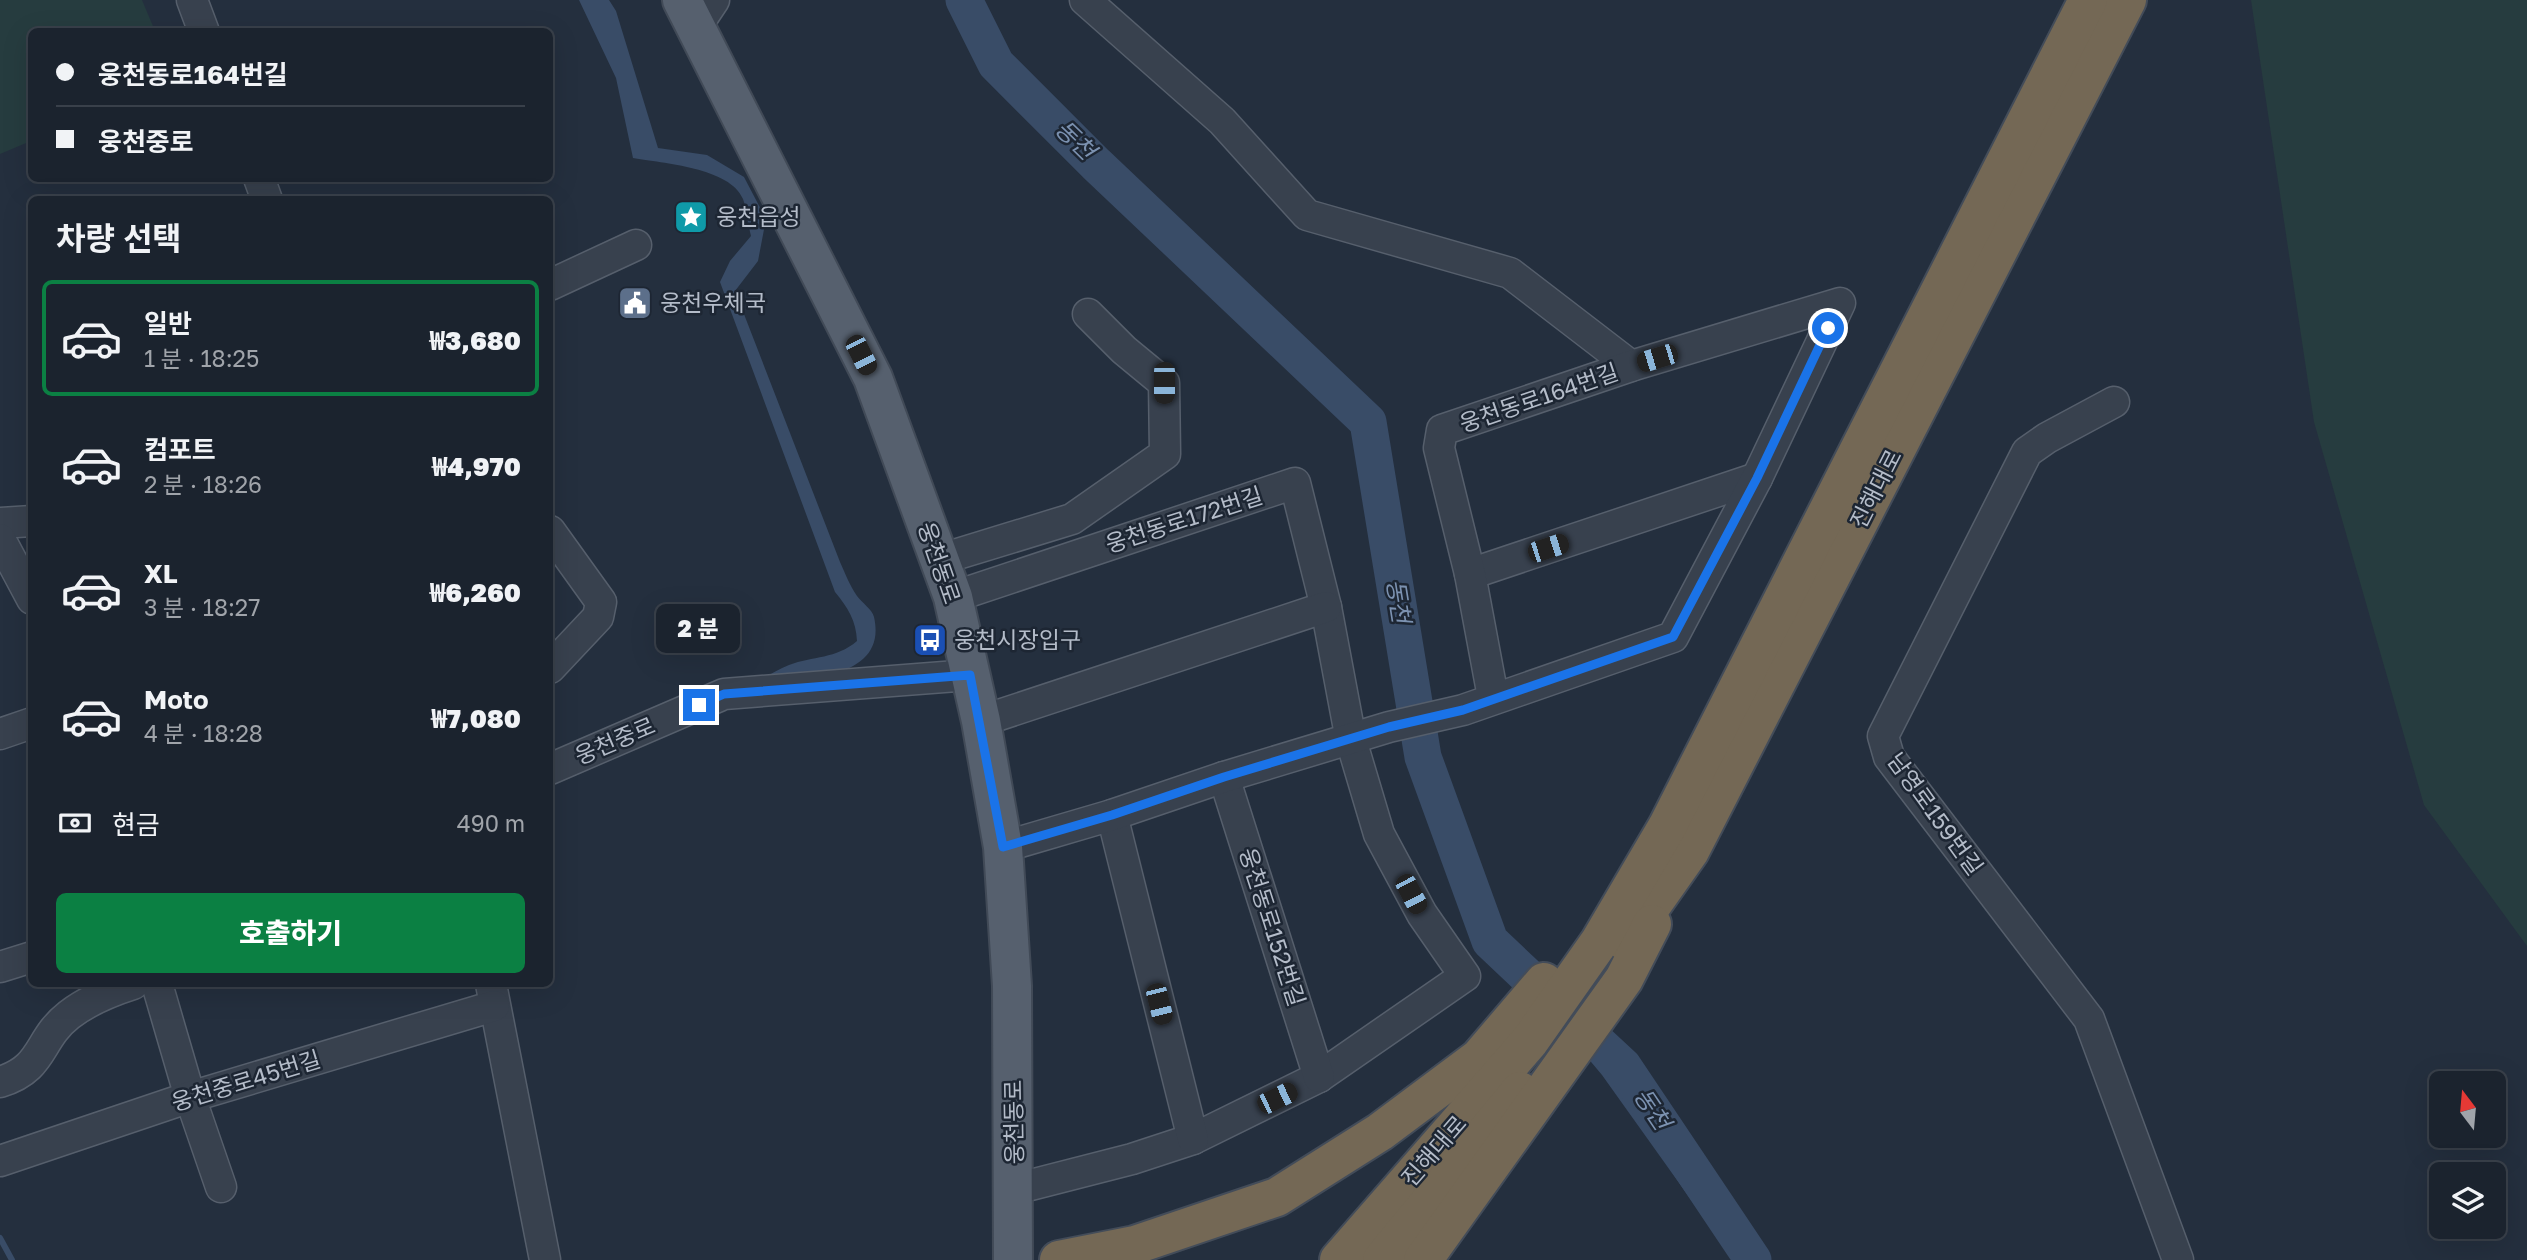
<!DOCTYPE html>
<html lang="ko">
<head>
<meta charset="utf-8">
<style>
  body { margin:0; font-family:"Golos Text","Noto Sans KR",sans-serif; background:#242b36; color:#f1f3f6; height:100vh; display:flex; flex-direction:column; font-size:26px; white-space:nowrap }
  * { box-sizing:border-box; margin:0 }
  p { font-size:23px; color:#a0a4aa }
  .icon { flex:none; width:38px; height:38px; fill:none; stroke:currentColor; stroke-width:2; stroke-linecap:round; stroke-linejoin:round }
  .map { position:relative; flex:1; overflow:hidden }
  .side { position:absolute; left:28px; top:196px; width:525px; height:791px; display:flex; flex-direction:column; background:#1b232e; border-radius:10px; box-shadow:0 7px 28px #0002,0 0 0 2px #39404a }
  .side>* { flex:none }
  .top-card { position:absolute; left:28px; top:28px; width:525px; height:154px; border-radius:10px; box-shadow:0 7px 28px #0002,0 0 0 2px #39404a; display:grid; align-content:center; height:154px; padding:0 28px; background:#1b232e }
  .needle { width:46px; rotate:344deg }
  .controls { position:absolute; left:2429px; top:1071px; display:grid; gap:14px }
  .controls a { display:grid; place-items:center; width:77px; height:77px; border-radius:10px; background:#1b232e; box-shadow:0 7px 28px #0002,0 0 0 2px #39404a; font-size:35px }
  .end { position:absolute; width:32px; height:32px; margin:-16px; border:9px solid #1a73e8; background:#fff; box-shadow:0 0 0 4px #fff }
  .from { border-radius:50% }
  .bubble { position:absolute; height:49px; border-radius:10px; background:#1b232e; box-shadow:0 7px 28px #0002,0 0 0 2px #39404a; font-size:23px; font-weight:800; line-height:49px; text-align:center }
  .car { position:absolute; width:21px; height:42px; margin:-21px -10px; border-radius:9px; box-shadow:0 0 5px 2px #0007; background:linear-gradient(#222 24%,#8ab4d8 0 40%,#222 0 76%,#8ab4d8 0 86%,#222 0) }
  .top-card b { display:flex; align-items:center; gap:24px; height:66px; font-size:26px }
  .top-card b+b { border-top:2px solid #39404a }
  .top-card i { width:18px; height:18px; background:#f1f3f6 }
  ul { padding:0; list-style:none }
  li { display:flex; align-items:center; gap:21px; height:116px; margin:0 14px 10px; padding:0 14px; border:4px solid transparent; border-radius:10px }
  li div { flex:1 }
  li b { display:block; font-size:26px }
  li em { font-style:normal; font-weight:800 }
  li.selected { border-color:#0b8043 }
  li>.icon { width:63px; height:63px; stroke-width:1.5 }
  h2 { padding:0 28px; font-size:32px; line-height:84px }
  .pay { display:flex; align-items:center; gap:18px; height:77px; padding:0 28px; font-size:26px }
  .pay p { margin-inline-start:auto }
  .cta { display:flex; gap:14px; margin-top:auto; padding:14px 28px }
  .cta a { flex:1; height:80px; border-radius:10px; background:#0b8043; color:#fff; font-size:28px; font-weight:800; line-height:80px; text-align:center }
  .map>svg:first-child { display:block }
</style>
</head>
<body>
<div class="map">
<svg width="2527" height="1260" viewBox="0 0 2527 1260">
  <rect width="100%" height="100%" fill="#242f3e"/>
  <g fill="#263c3f">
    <path d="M0 0H142L155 31 32 32 31 141 0 154Z"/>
    <path d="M2251 0H2527V946L2424 805 2314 422Z"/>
  </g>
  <g fill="#394c67">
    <path d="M579 0H609L616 11 658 148 707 155 744 177 766 219 758 261 735 291 840 562C845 573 850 586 857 596 862 603 872 609 874 617 889 683 795 679 754 684 765 677 777 670 789 665 813 656 836 659 857 641 856 620 848 608 835 592L720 282 730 261 751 236C748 224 747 210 743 199 731 168 662 163 633 158L616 78Z"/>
    <path d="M1490 941 1623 1066 1753 1260H1734L1602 1075Z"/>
  </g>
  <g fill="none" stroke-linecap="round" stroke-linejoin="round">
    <path stroke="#394c67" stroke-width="6" d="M0 1238 12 1260"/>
    <g stroke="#394c67" stroke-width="37">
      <path d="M964 0 996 64 1096 164 1368 422 1423 757 1490 941 1527 976"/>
      <path d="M1569 1016 1623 1066 1753 1260"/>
    </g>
    <g stroke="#565f6c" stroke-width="33">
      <g id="minor">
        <path d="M192 0 204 32"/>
        <path d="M1085 0 1222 121 1307 215 1510 273 1631 366"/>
        <path d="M696 27 714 0"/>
        <path d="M259 178 267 200"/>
        <path d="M550 285 636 245"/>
        <path d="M2114 402 2047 438 2027 452 1883 736 1889 757 2089 1019 2178 1260"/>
        <path d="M0 523 32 521"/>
        <path d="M550 531 601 602 598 617 550 668"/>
        <path d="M0 539 32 599"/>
        <path d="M938 560 1072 519 1165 454 1164 383 1124 350 1088 314"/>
        <path d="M1470 574 1757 478"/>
        <path d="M953 597 1295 483 1326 607 1351 740 1379 834 1422 914 1465 976 1319 1077 1193 1139 1132 1159 1015 1189"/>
        <path d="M981 721 1326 607"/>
        <path d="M0 734 32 723"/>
        <path d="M550 769 724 694 970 675"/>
        <path d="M1224 777 1319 1077"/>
        <path d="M1112 815 1193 1139"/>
        <path d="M1003 847 1112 815 1224 777 1389 727 1463 710 1673 637 1757 478 1840 303 1631 366 1442 430 1439 448 1470 574 1493 697"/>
        <path d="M0 967 32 957"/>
        <path d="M157 984 190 1097 221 1187"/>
        <path d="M491 984 545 1260"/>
        <path d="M0 1082C45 1068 37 1040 69 1015 87 1001 111 991 133 984"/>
        <path d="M0 1161 190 1097 494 1006"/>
      </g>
    </g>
    <g stroke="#414a57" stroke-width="42">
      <path id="major" d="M682 0 873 378 953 597 981 721 1003 847 1012 986 1013 1260"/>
    </g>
    <g stroke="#434c59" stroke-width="42">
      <g id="highway">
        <path d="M1626 942 1690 851 2127 0"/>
        <path d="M1059 1260 1135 1245 1277 1197 1380 1132 1479 1058 1544 982"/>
        <path d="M1339 1260 1529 1042 1600 941 1667 827 2088 0"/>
        <path d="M1382 1260 1520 1091"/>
        <path d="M1423 1260 1624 979 1652 924"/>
      </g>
    </g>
    <use href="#minor" stroke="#38414e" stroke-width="30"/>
    <use href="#major" stroke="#56606e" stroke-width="38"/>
    <use href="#highway" stroke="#746855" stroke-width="38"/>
  </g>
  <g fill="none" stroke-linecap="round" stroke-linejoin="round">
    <path stroke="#1a73e8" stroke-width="9" d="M699 705 724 694 970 675 1003 847 1112 815 1224 777 1389 727 1463 710 1673 637 1757 478 1828 328"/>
  </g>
  <defs>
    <g id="sight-square" transform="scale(1.75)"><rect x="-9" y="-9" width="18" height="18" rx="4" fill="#0f9aa8" stroke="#1d2633"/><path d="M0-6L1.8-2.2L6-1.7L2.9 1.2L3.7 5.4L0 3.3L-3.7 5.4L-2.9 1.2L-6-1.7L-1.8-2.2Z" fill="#fff"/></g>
    <g id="civic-square" transform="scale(1.75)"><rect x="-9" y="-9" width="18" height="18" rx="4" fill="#5c6f8a" stroke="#1d2633"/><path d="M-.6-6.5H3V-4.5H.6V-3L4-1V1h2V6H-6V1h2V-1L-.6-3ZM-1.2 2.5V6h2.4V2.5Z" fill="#fff"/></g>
    <g id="bus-square" transform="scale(1.75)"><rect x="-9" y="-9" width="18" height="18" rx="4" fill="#1a4fb4" stroke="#1d2633"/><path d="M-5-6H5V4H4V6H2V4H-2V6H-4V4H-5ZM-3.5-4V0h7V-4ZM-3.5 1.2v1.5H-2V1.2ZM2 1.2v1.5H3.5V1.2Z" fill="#fff"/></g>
  </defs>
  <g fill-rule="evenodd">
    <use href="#sight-square" x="691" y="217"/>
    <use href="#civic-square" x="635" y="303"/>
    <use href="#bus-square" x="930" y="640"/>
  </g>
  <g text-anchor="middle" stroke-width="5" stroke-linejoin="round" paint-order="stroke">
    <g font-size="23" fill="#b4bcc9" stroke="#1d2633" text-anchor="start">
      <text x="716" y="225">웅천읍성</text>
      <text x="660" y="311">웅천우체국</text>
      <text x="954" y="648">웅천시장입구</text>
    </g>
    <g font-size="23" fill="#b4bcc9" stroke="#1d2633">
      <text transform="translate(1539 398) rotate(-19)" y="8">웅천동로164번길</text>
      <text transform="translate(1876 489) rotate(-63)" y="8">진해대로</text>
      <text transform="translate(1184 520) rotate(-18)" y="8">웅천동로172번길</text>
      <text transform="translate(939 563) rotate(71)" y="8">웅천동로</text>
      <text transform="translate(615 741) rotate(-23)" y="8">웅천중로</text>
      <text transform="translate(1935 814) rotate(54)" y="8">남영로159번길</text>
      <text transform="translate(1272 927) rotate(72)" y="8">웅천동로152번길</text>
      <text transform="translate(246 1081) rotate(-17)" y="8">웅천중로45번길</text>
      <text transform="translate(1014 1122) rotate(-91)" y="8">웅천동로</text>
      <text transform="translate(1434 1151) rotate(-49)" y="8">진해대로</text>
    </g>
    <g font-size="24" font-style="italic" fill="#7c92b1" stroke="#1d2633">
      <text transform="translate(1075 140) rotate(44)" y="8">동천</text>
      <text transform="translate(1398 601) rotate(81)" y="8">동천</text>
      <text transform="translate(1652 1109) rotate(56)" y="8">동천</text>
    </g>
  </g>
</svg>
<div class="controls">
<a><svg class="needle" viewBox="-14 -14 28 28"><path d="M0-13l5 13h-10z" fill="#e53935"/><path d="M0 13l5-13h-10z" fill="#a0a4aa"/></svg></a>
<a><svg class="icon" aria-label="layers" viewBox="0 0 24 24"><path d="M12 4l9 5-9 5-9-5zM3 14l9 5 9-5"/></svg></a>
</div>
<i class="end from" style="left:1828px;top:328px"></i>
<i class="end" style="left:699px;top:705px"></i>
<div class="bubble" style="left:656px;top:604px;width:84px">2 분</div>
<i class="car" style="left:861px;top:355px;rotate:153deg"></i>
<i class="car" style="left:1657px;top:358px;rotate:253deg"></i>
<i class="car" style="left:1164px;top:383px;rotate:180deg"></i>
<i class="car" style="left:1548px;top:548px;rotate:72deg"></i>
<i class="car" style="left:1411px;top:894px;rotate:152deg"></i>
<i class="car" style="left:1159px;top:1004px;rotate:166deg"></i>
<i class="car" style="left:1277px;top:1098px;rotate:64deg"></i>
<div class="top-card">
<b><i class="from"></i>웅천동로164번길</b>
<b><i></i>웅천중로</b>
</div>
<section class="side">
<h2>차량 선택</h2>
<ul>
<li class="selected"><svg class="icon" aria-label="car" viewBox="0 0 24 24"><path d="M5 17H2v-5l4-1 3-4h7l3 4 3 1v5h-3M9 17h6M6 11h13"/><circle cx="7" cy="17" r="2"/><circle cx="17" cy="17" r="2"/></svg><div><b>일반</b><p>1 분 · 18:25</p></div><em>₩3,680</em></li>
<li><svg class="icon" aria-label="car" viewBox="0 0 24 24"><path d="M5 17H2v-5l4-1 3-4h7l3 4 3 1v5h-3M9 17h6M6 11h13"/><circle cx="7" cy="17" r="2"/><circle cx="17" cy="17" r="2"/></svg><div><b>컴포트</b><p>2 분 · 18:26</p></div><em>₩4,970</em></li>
<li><svg class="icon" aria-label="car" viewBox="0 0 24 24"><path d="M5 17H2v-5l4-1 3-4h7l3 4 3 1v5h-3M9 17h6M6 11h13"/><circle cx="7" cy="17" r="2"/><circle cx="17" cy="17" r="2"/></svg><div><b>XL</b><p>3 분 · 18:27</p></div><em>₩6,260</em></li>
<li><svg class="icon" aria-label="car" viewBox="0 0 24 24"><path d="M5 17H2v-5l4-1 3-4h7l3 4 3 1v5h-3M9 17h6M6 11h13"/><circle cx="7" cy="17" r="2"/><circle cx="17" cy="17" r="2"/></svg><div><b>Moto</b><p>4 분 · 18:28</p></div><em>₩7,080</em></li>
</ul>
<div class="pay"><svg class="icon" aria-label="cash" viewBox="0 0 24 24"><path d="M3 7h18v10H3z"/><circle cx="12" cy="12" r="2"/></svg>현금<p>490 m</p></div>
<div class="cta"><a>호출하기</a></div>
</section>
</div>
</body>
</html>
